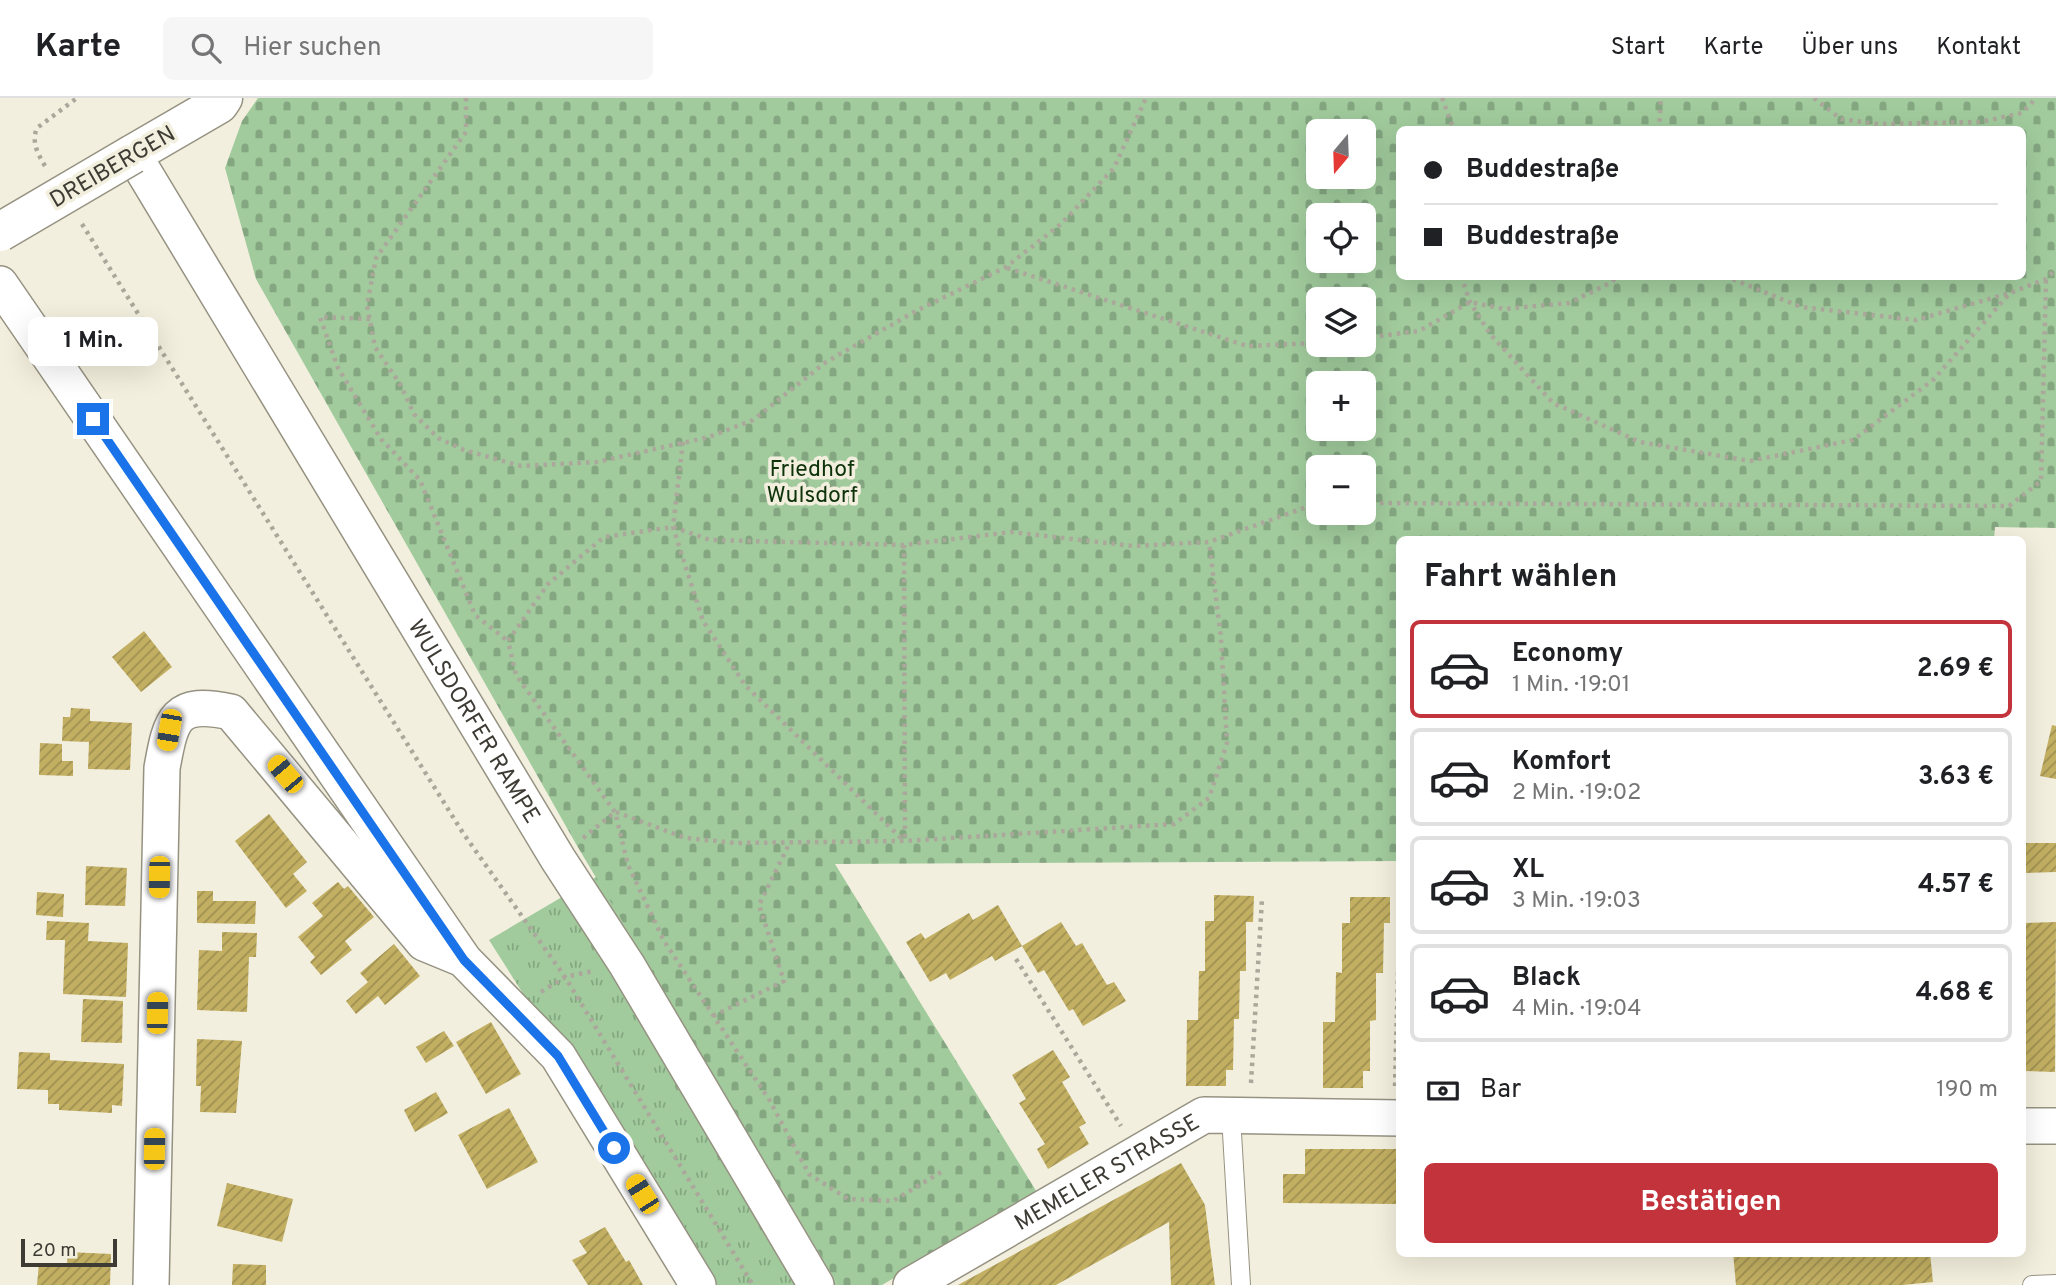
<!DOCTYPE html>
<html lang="de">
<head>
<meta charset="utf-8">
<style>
  body { margin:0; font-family:Overpass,sans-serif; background:#f6f6f6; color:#202124; height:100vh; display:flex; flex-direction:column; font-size:26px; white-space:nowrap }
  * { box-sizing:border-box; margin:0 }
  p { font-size:23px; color:#757577 }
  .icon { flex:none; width:38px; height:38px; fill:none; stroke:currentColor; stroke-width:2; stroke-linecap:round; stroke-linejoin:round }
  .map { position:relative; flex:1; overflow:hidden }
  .details { position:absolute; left:1396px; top:438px; width:630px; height:721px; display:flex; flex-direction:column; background:#fff; border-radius:10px; box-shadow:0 7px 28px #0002 }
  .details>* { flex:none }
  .top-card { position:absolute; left:1396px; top:28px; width:630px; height:154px; border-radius:10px; box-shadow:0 7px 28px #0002; display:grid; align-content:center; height:154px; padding:0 28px; background:#fff }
  .needle { width:46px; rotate:199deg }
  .fabs { position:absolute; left:1306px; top:21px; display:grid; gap:14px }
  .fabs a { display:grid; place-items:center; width:70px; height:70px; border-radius:10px; background:#fff; box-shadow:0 7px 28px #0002; font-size:35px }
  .scale { position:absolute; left:21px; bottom:18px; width:96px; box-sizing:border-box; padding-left:7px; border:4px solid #3d3b34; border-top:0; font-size:19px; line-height:24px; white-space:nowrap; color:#3d3b34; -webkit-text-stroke:5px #f3efde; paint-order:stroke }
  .end { position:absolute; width:32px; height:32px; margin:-16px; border:9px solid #1a73e8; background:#fff; box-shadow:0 0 0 4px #fff }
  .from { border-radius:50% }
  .bubble { position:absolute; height:49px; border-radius:10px; background:#fff; box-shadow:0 7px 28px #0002; font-size:23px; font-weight:700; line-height:49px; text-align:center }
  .car { position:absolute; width:21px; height:42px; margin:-21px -10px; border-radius:9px; box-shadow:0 0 5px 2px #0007; background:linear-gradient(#f5c518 24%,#345 0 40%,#f5c518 0 76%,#345 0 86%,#f5c518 0) }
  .top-card b { display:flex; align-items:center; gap:24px; height:66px; font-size:26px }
  .top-card b+b { border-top:2px solid #e0e0e0 }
  .top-card i { width:18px; height:18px; background:#202124 }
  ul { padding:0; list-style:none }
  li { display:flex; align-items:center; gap:21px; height:98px; margin:0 14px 10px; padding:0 14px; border:4px solid #e0e0e0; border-radius:10px }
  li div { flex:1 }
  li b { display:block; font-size:26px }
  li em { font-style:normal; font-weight:700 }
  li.on { border-color:#c3333b }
  li>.icon { width:63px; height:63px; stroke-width:1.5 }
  h2 { padding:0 28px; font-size:32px; line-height:84px }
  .pay { display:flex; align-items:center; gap:18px; height:77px; padding:0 28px; font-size:26px }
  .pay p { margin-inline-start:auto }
  .primary-button { display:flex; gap:14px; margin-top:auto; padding:14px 28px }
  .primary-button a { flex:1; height:80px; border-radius:10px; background:#c3333b; color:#fff; font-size:28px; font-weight:700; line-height:80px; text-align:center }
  header { display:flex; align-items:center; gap:42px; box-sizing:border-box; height:98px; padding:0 35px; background:#fff; border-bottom:2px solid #e0e0e0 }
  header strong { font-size:33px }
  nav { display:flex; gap:38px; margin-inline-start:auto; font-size:24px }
  .search { width:490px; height:63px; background:#f6f6f6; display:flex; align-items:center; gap:18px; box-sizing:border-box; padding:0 24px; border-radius:10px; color:#757577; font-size:26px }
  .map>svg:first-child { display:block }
</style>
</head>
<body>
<header>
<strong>Karte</strong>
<div class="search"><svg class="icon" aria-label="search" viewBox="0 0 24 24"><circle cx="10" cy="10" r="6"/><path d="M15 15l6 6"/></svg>Hier suchen</div>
<nav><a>Start</a><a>Karte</a><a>Über uns</a><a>Kontakt</a></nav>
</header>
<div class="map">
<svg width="2056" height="1187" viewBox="0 0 2056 1187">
  <defs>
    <pattern id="cemetery-stones" width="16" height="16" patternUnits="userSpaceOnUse" patternTransform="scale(1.75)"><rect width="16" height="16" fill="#a1cb9d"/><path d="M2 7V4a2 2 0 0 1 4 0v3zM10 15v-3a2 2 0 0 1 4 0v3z" fill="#84a681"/></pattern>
    <pattern id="park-tufts" width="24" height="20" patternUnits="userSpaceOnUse" patternTransform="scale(1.75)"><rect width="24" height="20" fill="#a1cb9d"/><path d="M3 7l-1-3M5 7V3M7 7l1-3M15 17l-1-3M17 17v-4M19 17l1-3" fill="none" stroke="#84a681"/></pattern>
    <pattern id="building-hatch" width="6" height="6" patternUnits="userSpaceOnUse" patternTransform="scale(1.75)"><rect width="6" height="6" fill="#c2af62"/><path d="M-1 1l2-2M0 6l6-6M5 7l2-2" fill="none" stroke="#9f9052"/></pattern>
  </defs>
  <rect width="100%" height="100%" fill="#f3efde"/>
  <path fill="url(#cemetery-stones)" fill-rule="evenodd" d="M258 0H2056V430L1995 429 1994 441H1400V763L835 766 1038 1096 882 1187H838L576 746 256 181 225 70 242 23ZM1400 32H2023V178H1400ZM1318 33H1363V79H1318ZM1318 117H1363V163H1318ZM1318 201H1363V247H1318ZM1318 285H1363V331H1318ZM1318 369H1363V415H1318Z"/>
  <path fill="url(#park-tufts)" d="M596 779 838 1187H708L489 842Z"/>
  <g fill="url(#building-hatch)">
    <path d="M144 533 172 569 141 594 112 559Z"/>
    <path d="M71 610 90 611V623L132 625 130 672 88 671 89 644 62 643 63 619H70Z"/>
    <path d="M2052 627 2056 628V681L2040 678Z"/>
    <path d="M40 645 62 646V663H73V678L39 677Z"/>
    <path d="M269 716 307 764 293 776 307 793 286 810 235 743Z"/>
    <path d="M2023 745H2056V774L2023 775Z"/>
    <path d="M86 768 127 770 125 808 85 807Z"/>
    <path d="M338 784 344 791 348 788 374 819 345 843 352 852 321 877 310 864 315 859 298 839 323 818 312 805Z"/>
    <path d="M197 793H213V803H256L255 826 197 825Z"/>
    <path d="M37 794 64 796 63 819 36 817Z"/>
    <path d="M1214 797 1254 798 1253 824H1246V873H1240L1239 921H1234L1233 972H1226V988H1186L1187 922H1198L1199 873H1205V823H1214Z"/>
    <path d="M1350 799H1390V825H1384L1383 875H1376V922L1370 923V973H1363V990H1323V924H1335L1336 874 1342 875V825H1350Z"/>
    <path d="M998 807 1022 848 995 863 992 858 950 882 946 875 930 884 906 844 921 835 925 841 969 815 973 822Z"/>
    <path d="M47 823 89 825 88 843 128 845 126 899 63 896 65 842H46Z"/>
    <path d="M1061 824 1076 848 1082 845 1107 887 1114 884 1126 903 1083 928 1073 911 1069 913 1044 872 1038 875 1022 848Z"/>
    <path d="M2056 824 2055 974 2023 973V825Z"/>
    <path d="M222 834 257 835 256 859H249L247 914 197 912 199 852 222 853Z"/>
    <path d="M394 846 420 878 385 907 378 898 356 916 346 903 368 884 360 875Z"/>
    <path d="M83 901 123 903 122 945 81 944Z"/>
    <path d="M491 924 521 976 486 996 456 944Z"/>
    <path d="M444 933 454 948 426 965 416 949Z"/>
    <path d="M197 941 242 943 236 1015 200 1014 201 988H196Z"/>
    <path d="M1053 952 1070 979 1062 984 1086 1025 1079 1029 1089 1046 1048 1071 1037 1051 1045 1046 1019 1005 1026 1001 1012 977Z"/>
    <path d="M19 954 50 955V962L124 966 122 1008 112 1007V1015L59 1012V1006H48V992L17 991Z"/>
    <path d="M436 994 448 1015 415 1034 404 1012Z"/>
    <path d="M509 1010 538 1064 487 1091 458 1037Z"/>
    <path d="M1305 1051H1400V1106L1283 1105V1076H1305Z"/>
    <path d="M1181 1065 1205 1107 1215 1187H1171L1169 1124 1056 1187H958Z"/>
    <path d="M227 1085 293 1101 282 1144 217 1128Z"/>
    <path d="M605 1129 626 1164 629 1162 643 1187H588L572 1162 587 1155 579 1143Z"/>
    <path d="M68 1154 111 1156 110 1187H37L39 1165 67 1166Z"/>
    <path d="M1733 1155H1930L1933 1184 1903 1187H1736Z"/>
    <path d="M233 1166 266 1167V1187H232Z"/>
  </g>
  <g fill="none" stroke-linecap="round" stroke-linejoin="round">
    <g stroke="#969282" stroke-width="20">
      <g id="lane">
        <path d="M1231 1018 1241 1187"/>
        <path d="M2032 1187 2056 1186"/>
      </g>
    </g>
    <g stroke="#969282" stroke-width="38">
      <g id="street">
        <path id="s1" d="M133 56 558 761 627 867 816 1187"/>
        <path d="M0 186 464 862 558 958 698 1187"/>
        <path d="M2023 1028H2056"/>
        <path d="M151 1187 162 670C171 620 175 602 231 614L424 845 458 859"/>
        <path id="s2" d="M911 1187 1204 1017 1400 1020"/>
      </g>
    </g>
    <g stroke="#969282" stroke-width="41">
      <path id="secondary" d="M133 56 219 6 223 0"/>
    </g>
    <g stroke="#aba89b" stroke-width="4.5" stroke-dasharray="3.5 5" stroke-linecap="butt">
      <path d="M466 0V34L376 160 367 207 375 249 400 286 414 316 438 340 464 352 521 368 597 364 709 339 753 322 826 264 916 213 1006 169 1061 126 1114 70 1146 0"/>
      <path d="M1442 0 1454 32"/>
      <path d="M1814 0 1841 21 1878 26 1980 24 2022 15 2036 0"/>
      <path d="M1659 32 1661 0"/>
      <path d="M45 68C38 56 31 44 37 30L77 0"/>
      <path d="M82 126 463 735 565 879 753 1187"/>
      <path d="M1007 170 1247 248 1318 245"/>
      <path d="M1461 178 1470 204 1490 236 1553 305 1640 344 1750 363 1853 342 1933 282 2010 195"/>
      <path d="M1725 178 1801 209 1916 222 2010 195 2046 181 2056 171"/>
      <path d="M370 221 320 219 338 270 381 341 420 382 475 517 508 543"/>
      <path d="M1363 240 1419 233 1470 204 1504 211 1569 205 1612 184 1617 178"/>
      <path d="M683 344 673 429 703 523 745 587 903 742"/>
      <path d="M1363 405 2009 408 2041 383 2046 181"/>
      <path d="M904 447 905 742"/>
      <path d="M616 714 685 740 736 745 905 743 1174 726 1209 700 1227 645 1221 540 1209 444"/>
      <path d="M583 740 615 714"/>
      <path d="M1016 861 1121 1028"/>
      <path d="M541 894 565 879 593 873"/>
      <path d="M713 918 784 883 759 807 790 744"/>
      <path d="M1251 985 1262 801"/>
      <path d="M1395 988 1400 802"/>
      <path d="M941 1074 893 1103 848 1101 809 1076 770 1003 664 843 628 767 615 714 516 577 508 543 548 486 604 439 673 429 710 442 904 447 1011 434 1133 448 1209 444 1318 405"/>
    </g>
    <use href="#lane" stroke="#fff" stroke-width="18"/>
    <use href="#street" stroke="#fff" stroke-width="35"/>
    <use href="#secondary" stroke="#fff" stroke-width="38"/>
    <g stroke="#969282" stroke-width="41" stroke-linecap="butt">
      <path id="secondary-bridge" d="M0 134 133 56"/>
    </g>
    <use href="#secondary-bridge" stroke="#fff" stroke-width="38"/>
  </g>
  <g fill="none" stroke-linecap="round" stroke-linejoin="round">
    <path stroke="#1a73e8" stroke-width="9" d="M93 321 464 862 558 958 614 1050"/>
  </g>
  <g text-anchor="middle" stroke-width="7" stroke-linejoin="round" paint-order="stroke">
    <g font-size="23" fill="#3d3b34" stroke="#f3efde">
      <text transform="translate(112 68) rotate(-30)" y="8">DREIBERGEN</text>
      <text dy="8" stroke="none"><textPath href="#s1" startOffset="662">WULSDORFER RAMPE</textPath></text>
      <text dy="8" stroke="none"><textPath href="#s2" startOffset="226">MEMELER STRASSE</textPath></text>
    </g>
    <g font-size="23" fill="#0d330b" stroke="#f3efde">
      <text x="812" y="378">Friedhof<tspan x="812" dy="26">Wulsdorf</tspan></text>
    </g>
  </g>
</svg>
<div class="fabs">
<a><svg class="needle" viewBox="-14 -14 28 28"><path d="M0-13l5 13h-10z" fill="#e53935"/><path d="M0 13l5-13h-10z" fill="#757577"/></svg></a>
<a><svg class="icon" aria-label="locate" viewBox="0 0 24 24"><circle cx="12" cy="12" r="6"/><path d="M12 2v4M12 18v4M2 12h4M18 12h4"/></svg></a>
<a><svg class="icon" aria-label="layers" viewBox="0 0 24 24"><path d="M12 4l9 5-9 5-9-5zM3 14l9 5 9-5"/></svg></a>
<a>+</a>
<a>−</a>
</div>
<div class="scale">20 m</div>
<i class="end from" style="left:614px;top:1050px"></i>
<i class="end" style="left:93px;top:321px"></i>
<div class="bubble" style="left:28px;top:219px;width:130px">1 Min.</div>
<i class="car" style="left:169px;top:632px;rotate:190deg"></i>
<i class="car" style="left:285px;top:676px;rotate:320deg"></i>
<i class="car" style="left:159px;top:779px;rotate:181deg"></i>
<i class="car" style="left:157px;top:915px;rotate:1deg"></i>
<i class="car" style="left:154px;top:1051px;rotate:1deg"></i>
<i class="car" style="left:642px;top:1096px;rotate:328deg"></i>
<div class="top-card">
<b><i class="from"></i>Buddestraße</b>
<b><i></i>Buddestraße</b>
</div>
<section class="details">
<h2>Fahrt wählen</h2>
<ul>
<li class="on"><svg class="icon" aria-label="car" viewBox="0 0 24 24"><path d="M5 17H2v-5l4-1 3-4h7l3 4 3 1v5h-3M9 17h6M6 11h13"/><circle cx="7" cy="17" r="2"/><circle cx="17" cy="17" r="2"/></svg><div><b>Economy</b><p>1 Min. · 19:01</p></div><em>2.69 €</em></li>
<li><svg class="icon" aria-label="car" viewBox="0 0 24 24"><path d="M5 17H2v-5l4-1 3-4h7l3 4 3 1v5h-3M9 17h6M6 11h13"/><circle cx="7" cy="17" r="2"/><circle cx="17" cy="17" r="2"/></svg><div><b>Komfort</b><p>2 Min. · 19:02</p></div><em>3.63 €</em></li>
<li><svg class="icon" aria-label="car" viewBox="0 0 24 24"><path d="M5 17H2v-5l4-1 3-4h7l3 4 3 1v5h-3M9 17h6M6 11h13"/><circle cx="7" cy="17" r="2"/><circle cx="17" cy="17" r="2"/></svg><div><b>XL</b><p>3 Min. · 19:03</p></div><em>4.57 €</em></li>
<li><svg class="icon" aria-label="car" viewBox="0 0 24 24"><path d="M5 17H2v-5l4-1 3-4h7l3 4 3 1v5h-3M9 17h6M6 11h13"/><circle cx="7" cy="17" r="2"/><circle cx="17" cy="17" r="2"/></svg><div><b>Black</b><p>4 Min. · 19:04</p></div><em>4.68 €</em></li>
</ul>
<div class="pay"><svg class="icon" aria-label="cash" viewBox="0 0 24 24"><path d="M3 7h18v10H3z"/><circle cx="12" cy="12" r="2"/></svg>Bar<p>190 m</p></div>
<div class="primary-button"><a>Bestätigen</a></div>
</section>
</div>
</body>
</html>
